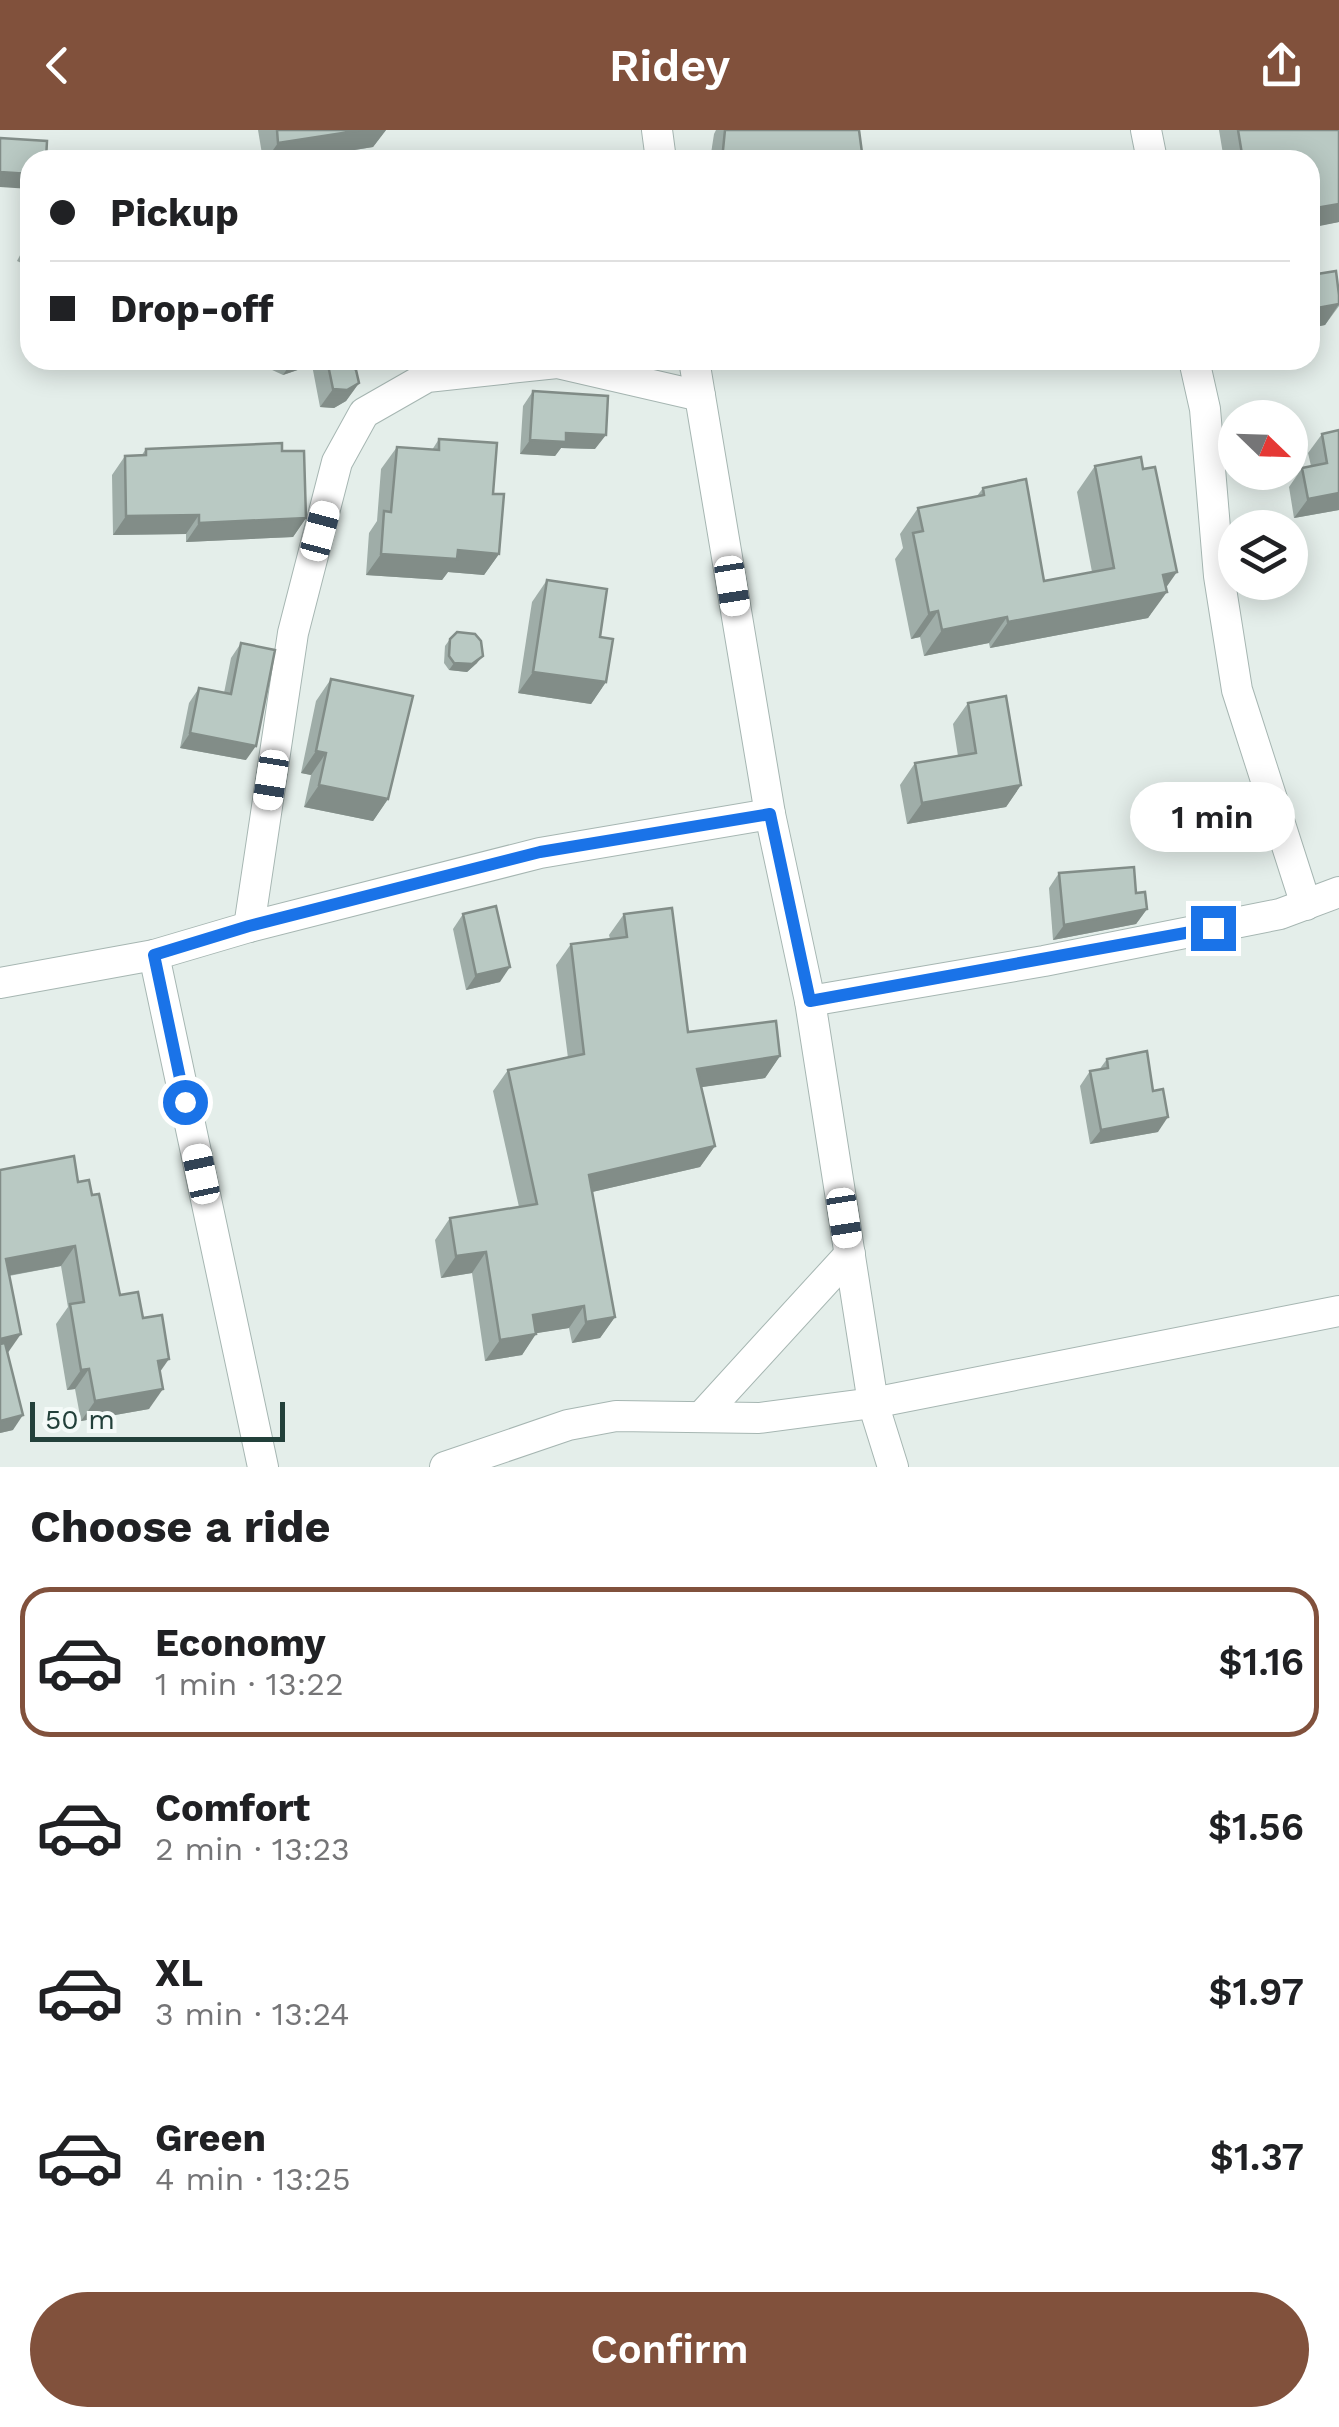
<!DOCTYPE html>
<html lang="en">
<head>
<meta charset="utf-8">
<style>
  body { margin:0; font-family:"Work Sans",sans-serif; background:#f6f6f6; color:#202124; height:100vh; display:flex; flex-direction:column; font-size:38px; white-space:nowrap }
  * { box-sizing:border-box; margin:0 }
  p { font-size:32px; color:#757577 }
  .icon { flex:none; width:55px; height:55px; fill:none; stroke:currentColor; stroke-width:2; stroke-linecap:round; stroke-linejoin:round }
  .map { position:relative; height:1337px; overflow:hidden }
  .sheet { display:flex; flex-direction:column; background:#fff; flex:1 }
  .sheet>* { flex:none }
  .banner { position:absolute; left:20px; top:20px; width:1300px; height:220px; border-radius:30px; box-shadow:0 5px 25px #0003; display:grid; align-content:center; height:220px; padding:0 30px; background:#fff }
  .needle { width:65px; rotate:113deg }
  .buttons { position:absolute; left:1218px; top:270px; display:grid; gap:20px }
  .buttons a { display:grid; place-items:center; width:90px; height:90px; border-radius:50%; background:#fff; box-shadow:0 5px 25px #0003; font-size:50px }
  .scale { position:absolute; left:30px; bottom:25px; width:255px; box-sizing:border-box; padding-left:10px; border:5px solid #22403a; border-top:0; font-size:28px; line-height:35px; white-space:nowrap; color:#22403a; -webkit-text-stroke:8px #f4faf8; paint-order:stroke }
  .end { position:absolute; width:45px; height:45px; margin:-22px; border:12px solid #1a73e8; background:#fff; box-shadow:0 0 0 5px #fff }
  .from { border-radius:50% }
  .bubble { position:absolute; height:70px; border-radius:35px; background:#fff; box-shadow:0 5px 25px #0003; font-size:32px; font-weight:600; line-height:70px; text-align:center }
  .car { position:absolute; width:30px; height:60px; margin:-30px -15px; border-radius:12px; box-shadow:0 0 8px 2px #0007; background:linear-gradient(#fff 24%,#345 0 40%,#fff 0 76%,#345 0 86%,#fff 0) }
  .banner b { display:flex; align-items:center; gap:35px; height:95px; font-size:38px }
  .banner b+b { border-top:2px solid #e0e0e0 }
  .banner i { width:25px; height:25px; background:#202124 }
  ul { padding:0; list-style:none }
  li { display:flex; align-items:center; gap:30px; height:150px; margin:0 20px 15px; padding:0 10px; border:5px solid transparent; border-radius:30px }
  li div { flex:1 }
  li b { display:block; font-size:38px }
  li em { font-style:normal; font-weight:600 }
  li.selected { border-color:#81513c }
  li>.icon { width:90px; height:90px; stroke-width:1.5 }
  h2 { padding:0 30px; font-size:45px; line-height:120px }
  .button { display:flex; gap:20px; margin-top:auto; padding:20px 30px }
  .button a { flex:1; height:115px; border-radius:60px; background:#81513c; color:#fff; font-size:40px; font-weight:600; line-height:115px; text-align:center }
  header { display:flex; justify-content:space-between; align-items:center; height:130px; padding:0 30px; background:#81513c; color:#fff; font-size:45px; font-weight:600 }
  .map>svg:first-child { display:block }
</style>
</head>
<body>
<header><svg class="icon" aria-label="back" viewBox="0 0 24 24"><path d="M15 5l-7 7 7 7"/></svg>Ridey<svg class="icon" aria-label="share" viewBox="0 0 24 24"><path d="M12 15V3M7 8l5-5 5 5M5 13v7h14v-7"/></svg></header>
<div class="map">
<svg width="1339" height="1337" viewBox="0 0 1339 1337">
  <rect width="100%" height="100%" fill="#e4eeea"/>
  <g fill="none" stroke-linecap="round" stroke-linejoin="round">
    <g stroke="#a6b6b2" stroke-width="32">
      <g id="minor">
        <path d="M657 0 661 30"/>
        <path d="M1146 0 1152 30"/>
        <path d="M694 230 770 684 810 871 873 1273 893 1337"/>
        <path d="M1194 230 1205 279 1219 446 1237 560 1306 775"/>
        <path d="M249 797 293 503 337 332 364 283 427 247 557 233 700 266"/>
        <path d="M154 825 263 1337"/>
        <path d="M0 853 154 825 249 797 540 723 770 684"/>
        <path d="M810 871 1044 831 1280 784 1339 762"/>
        <path d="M701 1287 850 1124"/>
        <path d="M445 1337 568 1295 616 1286 759 1288 873 1273 1339 1181"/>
      </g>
    </g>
    <use href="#minor" stroke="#fff" stroke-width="30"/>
  </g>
  <g fill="#9fada8">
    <path d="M258 0H386L373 17 292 30H263Z"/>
    <path d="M716 0H859L863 30H710L714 4Z"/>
    <path d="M1219 0H1339V92L1311 97 1317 144 1339 165V176L1325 195 1310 198V30H1224Z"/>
    <path d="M30 106V137L17 131Z"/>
    <path d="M268 230H346L359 253 346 271 334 278 320 277 312 235 283 245 270 239Z"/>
    <path d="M533 261 595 319 561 318 555 326 520 324 523 276Z"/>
    <path d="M1322 304 1339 380 1294 388 1289 357 1302 338 1311 336 1308 323Z"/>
    <path d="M439 309 493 364 499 424 484 445 448 442 442 450 366 445 369 403 377 391 381 339 397 317 432 320Z"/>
    <path d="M146 319 282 321 306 388 293 407 186 412V404L113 405 112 345 125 326H141Z"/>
    <path d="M1095 336 1166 459 1148 488 990 518 989 513 924 526 920 507 911 509 895 429 903 418 900 404 918 378 977 366 983 358 1044 451 1092 442 1077 362Z"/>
    <path d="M547 450 600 507 606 552 591 574 518 563 532 472Z"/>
    <path d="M450 509 477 533 467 542 449 540 444 533 445 516Z"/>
    <path d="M241 513 246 630 180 618 189 573 199 558 224 563 231 528Z"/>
    <path d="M331 549 388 669 373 691 304 677 311 645 301 643 316 571Z"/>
    <path d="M968 573 1021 655 1006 677 907 694 900 655 915 633 958 626 953 594Z"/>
    <path d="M1059 743 1136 763 1147 779 1136 794 1053 810 1049 758Z"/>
    <path d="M463 784 500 852 466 860 453 799Z"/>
    <path d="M624 784 688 902 780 926 765 948 701 957 715 1016 700 1037 592 1062 615 1187 600 1208 572 1213 569 1198 536 1203 522 1225 485 1231 472 1143 441 1148 435 1110 450 1088 519 1077 493 961 508 940 568 928 556 835 571 814 610 809 609 805Z"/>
    <path d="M1107 929 1153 961 1158 1002 1090 1014 1080 956 1090 941 1099 940Z"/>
    <path d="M0 1040 78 1052 92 1065 120 1165 143 1188 160 1242 149 1279 81 1291 75 1259 67 1260 56 1194 68 1177 61 1136 9 1146 7 1223 13 1300 0 1303Z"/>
  </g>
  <g fill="#828d88">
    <path d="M362 0H386L373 17 292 30H266L278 13Z"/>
    <path d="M0 42 30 44V59L0 57Z"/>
    <path d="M1339 74V92L1310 98V79Z"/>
    <path d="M1339 174 1325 195 1310 198V188L1317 178Z"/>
    <path d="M293 230H316L312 235 283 245Z"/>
    <path d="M359 253 346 271 334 278 320 277 333 259Z"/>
    <path d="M566 303 606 305 595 319 561 318 555 326 520 324 530 310Z"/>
    <path d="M1339 363V380L1294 388 1308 369Z"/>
    <path d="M199 385 186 404 113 405 126 386Z"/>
    <path d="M306 388 293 407 186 412 199 393Z"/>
    <path d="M458 420 499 424 484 445 448 442 442 450 366 445 381 424Z"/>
    <path d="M1177 442 1163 462H1167L1148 488 990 518 1008 492 1163 445Z"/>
    <path d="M938 481 920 507 911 509 929 483Z"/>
    <path d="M1007 487 989 513 924 526 942 500Z"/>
    <path d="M483 526 477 533 467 542 449 540 454 533Z"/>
    <path d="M533 542 606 552 591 574 518 563Z"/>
    <path d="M190 603 256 616 246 630 180 618Z"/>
    <path d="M316 621 326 623 311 645 301 643Z"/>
    <path d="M319 655 388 669 373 691 304 677Z"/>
    <path d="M1021 655 1006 677 907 694 922 673Z"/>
    <path d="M1147 779 1136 794 1053 810 1064 795Z"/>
    <path d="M510 837 500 852 466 860 476 845Z"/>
    <path d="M780 926 765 948 682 960 697 939Z"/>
    <path d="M1168 987 1158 1002 1090 1014 1101 1000Z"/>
    <path d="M715 1016 700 1037 575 1066 589 1045Z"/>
    <path d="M75 1116 61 1136 0 1147 6 1129Z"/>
    <path d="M486 1122 472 1143 441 1148 456 1126Z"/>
    <path d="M584 1176 569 1198 519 1206 533 1185Z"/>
    <path d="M615 1187 600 1208 572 1213 586 1192Z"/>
    <path d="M21 1204 7 1224 0 1226V1209Z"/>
    <path d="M536 1204 522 1225 485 1231 500 1210Z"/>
    <path d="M169 1229 155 1249 158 1231Z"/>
    <path d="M89 1239 75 1259 67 1260 81 1240Z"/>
    <path d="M163 1259 149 1279 81 1291 95 1271Z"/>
    <path d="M23 1285 13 1300 0 1303V1291Z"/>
  </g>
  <g fill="#b9c9c3" stroke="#828d88" stroke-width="2.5">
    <path d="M277 0H362L278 13Z"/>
    <path d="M725 0H859L863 30H722Z"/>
    <path d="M1238 0H1339V74L1310 79V30H1243Z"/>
    <path d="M0 8 47 11 46 30H30V44L0 42Z"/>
    <path d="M1310 90 1317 144 1336 141 1339 165V174L1317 178 1318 186 1310 188Z"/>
    <path d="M327 230H346L356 240 359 253 347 260 333 259Z"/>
    <path d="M533 261 608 266 606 305 566 303V312L530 310Z"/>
    <path d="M1339 300V363L1308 369 1302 338 1327 333 1322 304Z"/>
    <path d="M439 309 497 313 493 364H504L499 424 458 420 457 429 381 424 384 381 391 382 397 317 439 320Z"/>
    <path d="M282 313V321H304L306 388 199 393V385L126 386 125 326 146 325V319Z"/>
    <path d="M1141 327 1143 339 1155 337 1177 442 1163 445 1167 462 1008 492 1007 487 942 500 938 481 929 483 913 403 923 401 918 378 984 365 983 358 1026 349 1044 451 1114 438 1095 336Z"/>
    <path d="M547 450 607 459 600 507 613 509 606 552 533 542Z"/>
    <path d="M457 502 475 504 481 511 483 526 472 534 454 533 449 526 450 509Z"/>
    <path d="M241 513 275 520 256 616 190 603 199 558 231 564Z"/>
    <path d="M331 549 413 566 388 669 319 655 326 623 316 621Z"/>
    <path d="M1006 566 1021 655 922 673 915 633 976 623 968 573Z"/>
    <path d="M1134 737 1136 763 1145 762 1147 779 1064 795 1059 743Z"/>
    <path d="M496 776 510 837 476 845 463 784Z"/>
    <path d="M672 778 688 902 776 891 780 926 697 939 715 1016 589 1045 615 1187 586 1192 584 1176 533 1185 536 1204 500 1210 486 1122 456 1126 450 1088 537 1074 508 940 584 924 571 814 627 807 624 784Z"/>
    <path d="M1147 921 1153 961 1163 959 1168 987 1101 1000 1090 941 1108 938 1107 929Z"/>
    <path d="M74 1026 78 1052 89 1050 92 1065 99 1064 120 1165 138 1162 143 1188 162 1185 169 1229 158 1231 163 1259 95 1271 89 1239 81 1240 70 1174 84 1172 75 1116 6 1129 21 1204 0 1209V1040Z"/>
    <path d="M5 1213 23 1285 0 1291V1214Z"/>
  </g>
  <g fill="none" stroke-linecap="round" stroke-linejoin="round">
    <path stroke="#1a73e8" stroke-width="12" d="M185 972 154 825 249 796 540 722 770 684 810 871 1213 798"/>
  </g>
</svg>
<div class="buttons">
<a><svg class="needle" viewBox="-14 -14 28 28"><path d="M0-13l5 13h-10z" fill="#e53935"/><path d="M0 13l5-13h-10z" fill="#757577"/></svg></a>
<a><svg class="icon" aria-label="layers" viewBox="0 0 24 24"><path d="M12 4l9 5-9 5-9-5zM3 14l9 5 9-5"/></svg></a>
</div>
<div class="scale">50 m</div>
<i class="end from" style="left:185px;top:972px"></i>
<i class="end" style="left:1213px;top:798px"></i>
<div class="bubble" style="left:1130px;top:652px;width:165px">1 min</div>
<i class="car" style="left:320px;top:401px;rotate:15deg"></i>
<i class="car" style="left:732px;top:456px;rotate:171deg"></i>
<i class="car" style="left:271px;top:650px;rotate:189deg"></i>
<i class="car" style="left:201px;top:1044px;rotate:348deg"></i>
<i class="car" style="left:844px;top:1088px;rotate:171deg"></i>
<div class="banner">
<b><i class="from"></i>Pickup</b>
<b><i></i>Drop-off</b>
</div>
</div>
<section class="sheet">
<h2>Choose a ride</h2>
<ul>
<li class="selected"><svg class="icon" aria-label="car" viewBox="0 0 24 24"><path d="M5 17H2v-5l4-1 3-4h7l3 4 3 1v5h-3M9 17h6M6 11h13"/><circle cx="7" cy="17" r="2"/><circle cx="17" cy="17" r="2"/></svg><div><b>Economy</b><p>1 min · 13:22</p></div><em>$1.16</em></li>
<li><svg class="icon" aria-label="car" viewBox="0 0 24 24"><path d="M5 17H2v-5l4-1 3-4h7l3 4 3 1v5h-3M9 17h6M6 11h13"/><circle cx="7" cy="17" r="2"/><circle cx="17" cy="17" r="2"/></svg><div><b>Comfort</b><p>2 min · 13:23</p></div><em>$1.56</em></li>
<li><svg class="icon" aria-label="car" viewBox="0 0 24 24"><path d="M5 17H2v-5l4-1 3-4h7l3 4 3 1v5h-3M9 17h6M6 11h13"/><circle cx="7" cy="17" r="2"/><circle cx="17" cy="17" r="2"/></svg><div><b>XL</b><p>3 min · 13:24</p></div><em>$1.97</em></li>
<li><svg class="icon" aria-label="car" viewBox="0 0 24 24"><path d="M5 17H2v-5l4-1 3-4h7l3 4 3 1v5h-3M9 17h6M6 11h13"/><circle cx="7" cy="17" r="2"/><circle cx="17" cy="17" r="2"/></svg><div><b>Green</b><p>4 min · 13:25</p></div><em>$1.37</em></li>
</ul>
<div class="button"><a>Confirm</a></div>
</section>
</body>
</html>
